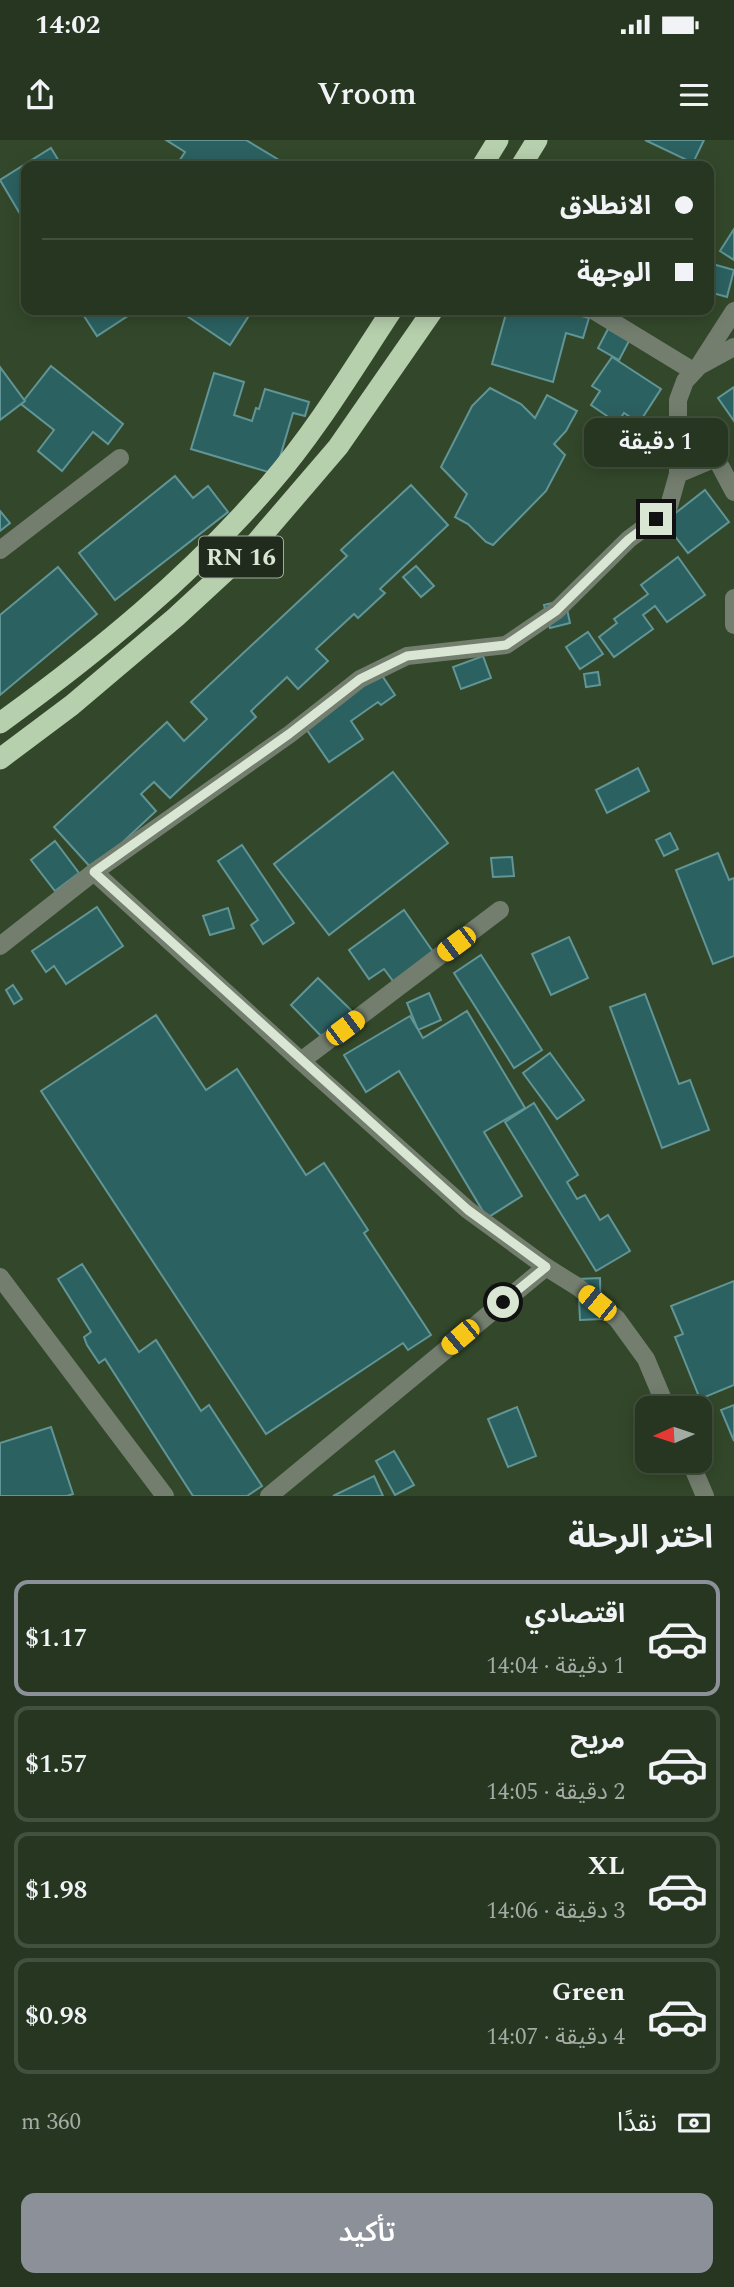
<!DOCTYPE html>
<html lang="ar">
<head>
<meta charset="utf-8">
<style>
  body { margin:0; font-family:Spectral,"Noto Sans Arabic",serif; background:#32412d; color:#f1f3f6; direction:rtl; height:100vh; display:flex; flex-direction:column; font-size:26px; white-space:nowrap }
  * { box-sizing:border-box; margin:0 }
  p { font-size:23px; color:#a4aba5 }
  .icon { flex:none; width:38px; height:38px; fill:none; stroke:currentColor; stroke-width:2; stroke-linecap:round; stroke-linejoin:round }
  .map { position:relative; height:1356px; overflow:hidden; direction:ltr }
  .details { display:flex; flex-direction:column; background:#263620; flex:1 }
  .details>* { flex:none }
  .guide { position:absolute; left:21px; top:21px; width:693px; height:154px; border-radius:14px; box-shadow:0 4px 18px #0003,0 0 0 2px #42503e; direction:rtl; display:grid; align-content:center; height:154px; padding:0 21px; background:#263620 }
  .needle { width:46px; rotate:267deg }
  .tools { position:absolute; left:635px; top:1256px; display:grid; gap:14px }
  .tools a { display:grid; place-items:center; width:77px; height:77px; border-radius:14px; background:#263620; box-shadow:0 4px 18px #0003,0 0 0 2px #42503e; font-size:35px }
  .end { position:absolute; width:32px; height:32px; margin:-16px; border:9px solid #d9e6d4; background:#111; box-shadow:0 0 0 4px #111 }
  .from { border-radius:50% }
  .bubble { position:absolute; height:49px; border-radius:14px; background:#263620; box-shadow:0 4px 18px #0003,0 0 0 2px #42503e; font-size:23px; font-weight:600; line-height:49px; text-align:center; direction:rtl }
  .car { position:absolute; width:21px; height:42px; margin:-21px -10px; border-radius:9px; box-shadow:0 0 5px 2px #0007; background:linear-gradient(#f5c518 24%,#345 0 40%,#f5c518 0 76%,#345 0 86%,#f5c518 0) }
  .guide b { display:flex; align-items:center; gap:24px; height:66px; font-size:26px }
  .guide b+b { border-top:2px solid #42503e }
  .guide i { width:18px; height:18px; background:#f1f3f6 }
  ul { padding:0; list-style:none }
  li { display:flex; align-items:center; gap:21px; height:116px; margin:0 14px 10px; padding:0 7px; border:4px solid #42503e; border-radius:14px }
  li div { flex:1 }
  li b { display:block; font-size:26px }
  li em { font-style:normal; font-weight:600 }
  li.active { border-color:#8c9099 }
  li>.icon { width:63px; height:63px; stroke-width:1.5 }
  h2 { padding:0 21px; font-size:32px; line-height:84px }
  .pay { display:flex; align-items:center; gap:18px; height:77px; padding:0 21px; font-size:26px }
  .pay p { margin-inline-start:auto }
  .button { display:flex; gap:14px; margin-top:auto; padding:14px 21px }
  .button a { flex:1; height:80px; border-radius:14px; background:#8c9099; color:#fff; font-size:28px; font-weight:600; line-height:80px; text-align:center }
  .status { display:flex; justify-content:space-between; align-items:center; height:49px; padding:0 35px; background:#263620; direction:ltr }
  .status svg { height:19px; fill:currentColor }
  header { display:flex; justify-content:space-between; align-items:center; height:91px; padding:0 21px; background:#263620; font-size:32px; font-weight:600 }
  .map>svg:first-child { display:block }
</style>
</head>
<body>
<div class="status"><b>14:02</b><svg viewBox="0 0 49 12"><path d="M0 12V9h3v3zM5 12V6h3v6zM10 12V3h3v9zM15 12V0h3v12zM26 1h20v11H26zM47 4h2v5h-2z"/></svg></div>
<header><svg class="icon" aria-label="menu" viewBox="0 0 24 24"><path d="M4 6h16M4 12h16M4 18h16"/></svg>Vroom<svg class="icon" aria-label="share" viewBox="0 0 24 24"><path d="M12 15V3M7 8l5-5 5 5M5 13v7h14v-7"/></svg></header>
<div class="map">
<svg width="734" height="1356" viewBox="0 0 734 1356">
  <rect width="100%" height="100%" fill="#33482a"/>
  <g fill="#2c6161" stroke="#619596" stroke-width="2">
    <path d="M166 0H246L289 26H176L185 12Z"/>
    <path d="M645 0H704L693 23Z"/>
    <path d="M51 8 62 26H26V84L0 40Z"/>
    <path d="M734 89V120L720 111Z"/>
    <path d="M709 123 734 130 727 157 709 152Z"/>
    <path d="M80 170H137L97 196Z"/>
    <path d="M178 170H244L250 174 230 205Z"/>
    <path d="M507 170H560L589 178 583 198 566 193 553 242 492 224Z"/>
    <path d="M608 189 629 201 619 220 598 208Z"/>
    <path d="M612 217 661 249 639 283 624 273 613 290 603 283 607 276 591 265 600 251 592 246Z"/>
    <path d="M51 226 123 284 108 304 93 292 62 331 38 311 54 290 21 264Z"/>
    <path d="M0 227 25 261 0 280Z"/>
    <path d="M214 233 244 242 234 275 252 281 256 268 259 269 265 249 309 262 305 276 293 273 275 334 191 309Z"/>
    <path d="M734 247V281L718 258Z"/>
    <path d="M490 248 521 264 535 278 547 255 577 271 566 291 554 304 565 315 546 351 493 405 486 402 468 384 455 377 467 354 441 327 472 266Z"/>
    <path d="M175 336 193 358 208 346 228 372 115 460 79 413Z"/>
    <path d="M411 345 448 385 380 449 385 453 358 478 354 474 316 509 328 521 298 549 287 537 251 571 256 577 170 658 154 642 141 654 156 671 93 730 54 687 167 582 184 601 207 579 191 562 347 416 341 410Z"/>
    <path d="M705 350 729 382 688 413 664 382Z"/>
    <path d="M0 371 10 383 0 391Z"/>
    <path d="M678 417 705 455 667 482 655 466 643 475 653 489 614 517 599 497 617 483 614 479 648 454 641 445Z"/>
    <path d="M416 426 434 446 421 457 403 437Z"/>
    <path d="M58 427 97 474 0 555V475Z"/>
    <path d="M565 460 570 483 550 488 544 465Z"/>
    <path d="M588 492 603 514 580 529 566 507Z"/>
    <path d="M483 516 491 538 461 549 453 527Z"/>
    <path d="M377 528 395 555 381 565 378 562 351 581 363 599 329 622 300 580Z"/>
    <path d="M598 532 600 545 586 547 584 534Z"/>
    <path d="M638 628 649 651 607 673 596 650Z"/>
    <path d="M393 632 448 703 329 795 274 724Z"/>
    <path d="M670 693 678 709 664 716 656 700Z"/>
    <path d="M55 701 79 733 55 751 31 720Z"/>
    <path d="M242 705 294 783 263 804 251 785 258 780 218 721Z"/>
    <path d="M718 713 729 740 734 738V816L713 824 676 730Z"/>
    <path d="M512 717 514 736 493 737 491 718Z"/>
    <path d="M97 767 123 806 66 844 54 826 46 832 32 811Z"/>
    <path d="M228 768 234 788 210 795 203 776Z"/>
    <path d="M404 770 436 816 396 845 384 829 369 839 349 810Z"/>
    <path d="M569 797 588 838 551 855 532 814Z"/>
    <path d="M481 815 542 910 514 928 454 833Z"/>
    <path d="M318 838 353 872 325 900 291 865Z"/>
    <path d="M13 845 22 859 14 864 6 850Z"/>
    <path d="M429 853 441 880 418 890 407 863Z"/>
    <path d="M645 854 679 944 690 940 709 990 662 1008 610 867Z"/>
    <path d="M467 871 525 968 484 992 522 1056 487 1078 399 931 366 952 344 915 410 876 423 898Z"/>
    <path d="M156 875 206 950 237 929 306 1035 324 1023 368 1090 364 1093 431 1195 408 1210 403 1203 266 1294 41 951Z"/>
    <path d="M550 913 584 960 557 979 523 933Z"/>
    <path d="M534 963 578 1035 567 1042 577 1059 585 1055 600 1080 608 1075 630 1111 596 1131 505 982Z"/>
    <path d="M82 1124 139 1212 156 1200 201 1271 209 1265 262 1346 247 1356H193L105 1219 99 1223 87 1205 84 1197 91 1192 58 1139Z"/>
    <path d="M600 1138 601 1179 580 1180 578 1139Z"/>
    <path d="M734 1141V1245L700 1259 675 1197 683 1194 671 1166Z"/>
    <path d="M734 1265V1301L721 1270Z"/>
    <path d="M517 1267 536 1316 508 1327 488 1279Z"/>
    <path d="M51 1287 73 1354 67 1356H0V1303Z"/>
    <path d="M394 1311 414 1345 395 1355 376 1321Z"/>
    <path d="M374 1336 383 1356H333Z"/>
  </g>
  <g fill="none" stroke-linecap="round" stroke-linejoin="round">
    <g stroke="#737e6f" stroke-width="18">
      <path d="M593 170 693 231"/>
      <path d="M700 224 734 171"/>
      <path d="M678 334 716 318 734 352"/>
      <path d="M0 410 120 318"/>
      <path d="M734 458V485"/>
      <path d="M94 732 301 921 468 1070 546 1127 578 1147 617 1179 646 1219 667 1269"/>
      <path d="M0 806 94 732 290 594 360 539 407 516 506 505 556 471 629 399 656 379 669 366 678 334V260L685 241 699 226 734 207"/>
      <path d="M301 921 500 770"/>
      <path d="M0 1137 165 1356"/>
      <path d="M690 1321 705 1356"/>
      <path d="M269 1356 546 1127"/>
    </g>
    <g stroke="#b6cfac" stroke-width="21">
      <path d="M482 26 498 0"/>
      <path d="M521 26 537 0"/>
      <path d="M0 583C98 512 191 436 270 344 316 291 353 229 392 170"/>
      <path d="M0 619 72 565 176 477 254 405 338 307 433 170"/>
    </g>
  </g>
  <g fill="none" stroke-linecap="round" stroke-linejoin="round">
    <path stroke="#d9e6d4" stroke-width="9" d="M503 1162 546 1127 468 1070 94 732 289 594 360 539 407 516 506 505 556 471 629 399 656 379"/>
  </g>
  <g text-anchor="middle" stroke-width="7" stroke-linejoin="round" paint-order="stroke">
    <rect fill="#212b1d" stroke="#a2ae9d" stroke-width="2" x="199" y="396.5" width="84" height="41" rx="5"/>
    <g font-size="24" font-weight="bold" fill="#d9e6d4">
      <text x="241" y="425">RN 16</text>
    </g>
  </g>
</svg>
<div class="tools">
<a><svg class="needle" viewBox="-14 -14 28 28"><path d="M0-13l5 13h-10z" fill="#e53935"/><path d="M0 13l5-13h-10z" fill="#a4aba5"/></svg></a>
</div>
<i class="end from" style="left:503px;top:1162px"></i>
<i class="end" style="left:656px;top:379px"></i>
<div class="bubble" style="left:584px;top:278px;width:144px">1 دقيقة</div>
<i class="car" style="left:456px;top:804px;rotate:233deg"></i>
<i class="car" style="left:345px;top:888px;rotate:53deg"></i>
<i class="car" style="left:597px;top:1163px;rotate:309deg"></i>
<i class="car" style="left:460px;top:1197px;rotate:230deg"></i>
<div class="guide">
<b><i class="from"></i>الانطلاق</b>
<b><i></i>الوجهة</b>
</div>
</div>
<section class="details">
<h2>اختر الرحلة</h2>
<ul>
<li class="active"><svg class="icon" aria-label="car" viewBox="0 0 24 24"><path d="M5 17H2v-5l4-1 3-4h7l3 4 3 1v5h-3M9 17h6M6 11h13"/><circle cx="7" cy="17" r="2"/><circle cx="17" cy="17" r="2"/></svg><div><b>اقتصادي</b><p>1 دقيقة · 14:04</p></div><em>$1.17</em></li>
<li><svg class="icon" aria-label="car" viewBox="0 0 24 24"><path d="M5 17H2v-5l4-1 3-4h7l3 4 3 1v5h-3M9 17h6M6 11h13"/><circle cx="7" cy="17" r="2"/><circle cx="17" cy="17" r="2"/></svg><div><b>مريح</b><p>2 دقيقة · 14:05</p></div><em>$1.57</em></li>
<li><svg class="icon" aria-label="car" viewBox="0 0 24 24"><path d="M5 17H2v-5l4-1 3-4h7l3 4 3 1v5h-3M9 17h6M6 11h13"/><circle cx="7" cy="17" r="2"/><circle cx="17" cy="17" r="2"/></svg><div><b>XL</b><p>3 دقيقة · 14:06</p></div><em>$1.98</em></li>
<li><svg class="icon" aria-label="car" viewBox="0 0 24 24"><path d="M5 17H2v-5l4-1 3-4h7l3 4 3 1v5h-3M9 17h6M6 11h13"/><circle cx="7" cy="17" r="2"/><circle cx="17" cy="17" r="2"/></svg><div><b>Green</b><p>4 دقيقة · 14:07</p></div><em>$0.98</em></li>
</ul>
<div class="pay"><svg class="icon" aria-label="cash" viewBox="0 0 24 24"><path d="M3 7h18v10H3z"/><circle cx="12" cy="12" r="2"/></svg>نقدًا<p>360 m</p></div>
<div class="button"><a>تأكيد</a></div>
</section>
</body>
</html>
